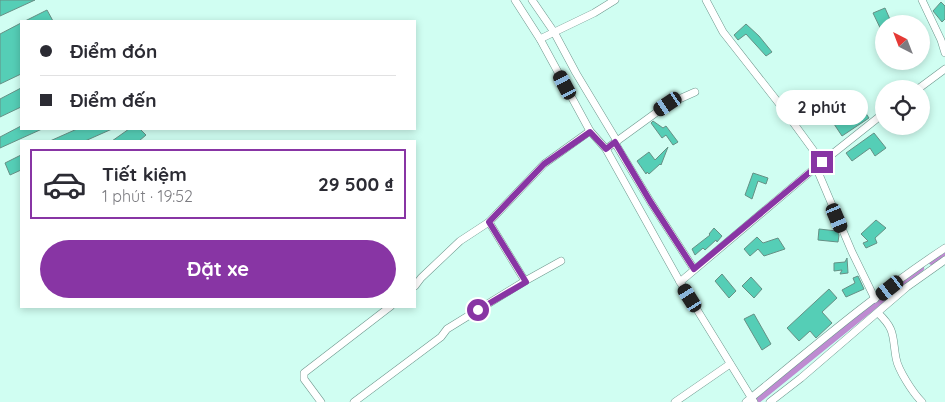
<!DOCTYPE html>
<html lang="vi">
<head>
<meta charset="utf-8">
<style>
  body { margin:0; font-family:Quicksand,sans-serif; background:#f2f2f3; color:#2b2b33; height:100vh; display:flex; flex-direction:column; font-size:19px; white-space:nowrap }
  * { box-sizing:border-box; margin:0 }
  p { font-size:16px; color:#7c7c81 }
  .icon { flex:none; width:28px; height:28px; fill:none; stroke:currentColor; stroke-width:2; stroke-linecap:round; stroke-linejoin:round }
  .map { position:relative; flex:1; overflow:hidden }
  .drawer { position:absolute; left:20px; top:140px; width:396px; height:168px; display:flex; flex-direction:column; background:#fff; border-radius:0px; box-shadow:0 2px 8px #0003 }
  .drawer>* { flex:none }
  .top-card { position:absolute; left:20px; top:20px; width:396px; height:110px; border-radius:0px; box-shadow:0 2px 8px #0003; display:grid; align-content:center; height:110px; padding:0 20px; background:#fff }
  .needle { width:32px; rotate:318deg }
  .fabs { position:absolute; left:875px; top:15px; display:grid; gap:10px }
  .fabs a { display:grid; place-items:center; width:55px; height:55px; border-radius:50%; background:#fff; box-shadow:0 2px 8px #0003; font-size:25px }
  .end { position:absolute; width:22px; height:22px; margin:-11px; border:6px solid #8835a4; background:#fff; box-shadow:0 0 0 2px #fff }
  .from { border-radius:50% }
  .bubble { position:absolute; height:35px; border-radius:18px; background:#fff; box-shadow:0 2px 8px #0003; font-size:16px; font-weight:700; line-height:35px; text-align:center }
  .car { position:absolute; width:15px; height:30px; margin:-15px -8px; border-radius:6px; box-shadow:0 0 4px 1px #0007; background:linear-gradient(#222 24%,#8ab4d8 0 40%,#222 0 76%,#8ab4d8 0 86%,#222 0) }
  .top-card b { display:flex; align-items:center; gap:18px; height:48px; font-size:19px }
  .top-card b+b { border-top:1px solid #e1e1e2 }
  .top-card i { width:12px; height:12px; background:#2b2b33 }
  ul { padding:9px 0 0; list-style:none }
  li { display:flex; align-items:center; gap:15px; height:70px; margin:0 10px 8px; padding:0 10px; border:2px solid #e1e1e2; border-radius:0px }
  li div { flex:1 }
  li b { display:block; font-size:19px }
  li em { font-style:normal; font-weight:700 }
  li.on { border-color:#8835a4 }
  li>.icon { width:45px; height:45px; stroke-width:1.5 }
  .button { display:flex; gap:10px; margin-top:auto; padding:10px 20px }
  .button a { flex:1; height:58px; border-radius:30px; background:#8835a4; color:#fff; font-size:20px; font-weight:700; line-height:58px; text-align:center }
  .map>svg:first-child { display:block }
</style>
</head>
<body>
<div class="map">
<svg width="945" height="402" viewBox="0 0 945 402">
  <rect width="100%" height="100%" fill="#d0fef2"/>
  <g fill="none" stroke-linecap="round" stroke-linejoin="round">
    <g stroke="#be8bd1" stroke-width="8">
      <path d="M932 261 945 253"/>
      <path d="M754 402 920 268"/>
    </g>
  </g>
  <g fill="#55ceb6" stroke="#669085">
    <path d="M0 0H35L0 16Z"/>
    <path d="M941 2 945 6V19L942 22 933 11Z"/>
    <path d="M885 8 892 24H884V36L873 13Z"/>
    <path d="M47 10 53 21H25Z"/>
    <path d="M21 23V74L0 84V34Z"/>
    <path d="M746 24 759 36 772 52 766 56 746 34 738 40 734 35Z"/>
    <path d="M21 88V107L0 117V99Z"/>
    <path d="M857 100 869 118 842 136 830 118Z"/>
    <path d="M653 121 663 128 666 126 678 142 673 145 666 135 662 138 651 123Z"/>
    <path d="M21 126V129H42L0 148V137Z"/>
    <path d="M77 129H112L85 141H50Z"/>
    <path d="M129 129H140L146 135 139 141H112Z"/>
    <path d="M874 133 886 148 875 156 870 148 852 161 846 153Z"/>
    <path d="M668 147 661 165 660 164 649 174 647 172 646 174 637 161 649 152 655 160Z"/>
    <path d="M21 155V170L10 175 5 163Z"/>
    <path d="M753 173 768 178 766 184 758 181 752 199 745 195Z"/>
    <path d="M876 220 886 228 875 238 877 243 866 248 863 243 868 241 861 234Z"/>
    <path d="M714 228 722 236 717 242 716 240 705 250 703 248 695 255 692 249 710 235 709 234Z"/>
    <path d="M819 229 837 231 839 235 838 242 818 240Z"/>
    <path d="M757 237 763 243 778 238 785 249 764 256 758 249 750 256 744 249Z"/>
    <path d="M847 258 848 273 840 274 842 270 834 271V263L845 262Z"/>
    <path d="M722 274 736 291 729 298 715 281Z"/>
    <path d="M858 276 864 289 846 297 842 290 855 283 853 278Z"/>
    <path d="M751 277 762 289 754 298 742 286Z"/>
    <path d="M829 289 837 298 822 312 832 323 816 338 810 331 799 341 787 328Z"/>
    <path d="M754 314 771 344 762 350 744 319Z"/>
  </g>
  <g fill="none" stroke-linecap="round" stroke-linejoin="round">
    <g stroke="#6d978d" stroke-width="8">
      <g id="minor">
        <path d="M515 0 540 39 590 131 606 149 680 282 754 402"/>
        <path d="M532 0 554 32 576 73 617 141"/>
        <path d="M706 0 723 32 781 106 822 162"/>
        <path d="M922 0 941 40 945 53"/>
        <path d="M540 39 594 13 615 0"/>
        <path d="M918 89 945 69"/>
        <path d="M615 143 650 201 694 269"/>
        <path d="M606 149 668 104 695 92"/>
        <path d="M816 167 852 252 875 299"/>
        <path d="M525 281 561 261"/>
        <path d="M680 282 816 167 884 113"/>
        <path d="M415 286 421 278 460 241 489 222 544 164 590 131"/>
        <path d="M878 313C896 330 892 336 896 358 898 370 913 393 922 402"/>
        <path d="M321 402 304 379V373L391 306"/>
        <path d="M354 402 441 337 447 329 525 281 489 222"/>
        <path d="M675 402 730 364"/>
        <path d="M746 402C811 349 875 294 945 248"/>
        <path d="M770 402 801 378 907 287 945 260"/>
      </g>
    </g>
    <use href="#minor" stroke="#fff" stroke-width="7"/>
  </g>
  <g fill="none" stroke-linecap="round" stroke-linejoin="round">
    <path stroke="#8835a4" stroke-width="6" d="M478 310 526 282 489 222 544 164 590 132 606 149 615 142 650 201 694 269 822 162"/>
  </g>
</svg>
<div class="fabs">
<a><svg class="needle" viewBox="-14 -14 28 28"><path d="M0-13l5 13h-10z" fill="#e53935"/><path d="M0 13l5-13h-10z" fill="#7c7c81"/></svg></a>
<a><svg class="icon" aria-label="locate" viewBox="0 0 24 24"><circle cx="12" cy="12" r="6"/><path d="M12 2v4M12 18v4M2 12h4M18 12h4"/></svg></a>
</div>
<i class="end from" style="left:478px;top:310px"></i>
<i class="end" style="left:822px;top:162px"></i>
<div class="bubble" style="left:776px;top:90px;width:92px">2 phút</div>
<i class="car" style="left:565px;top:85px;rotate:332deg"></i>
<i class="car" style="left:668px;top:104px;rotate:236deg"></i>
<i class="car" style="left:837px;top:218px;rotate:157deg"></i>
<i class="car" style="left:890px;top:288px;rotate:232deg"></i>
<i class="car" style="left:690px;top:298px;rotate:328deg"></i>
<div class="top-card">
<b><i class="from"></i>Điểm đón</b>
<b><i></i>Điểm đến</b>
</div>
<section class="drawer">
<ul>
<li class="on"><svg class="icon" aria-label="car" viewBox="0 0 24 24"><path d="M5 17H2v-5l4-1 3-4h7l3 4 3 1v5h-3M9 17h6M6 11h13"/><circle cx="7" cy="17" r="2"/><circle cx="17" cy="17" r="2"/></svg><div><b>Tiết kiệm</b><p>1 phút · 19:52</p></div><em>29 500 ₫</em></li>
</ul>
<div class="button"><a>Đặt xe</a></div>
</section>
</div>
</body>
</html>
